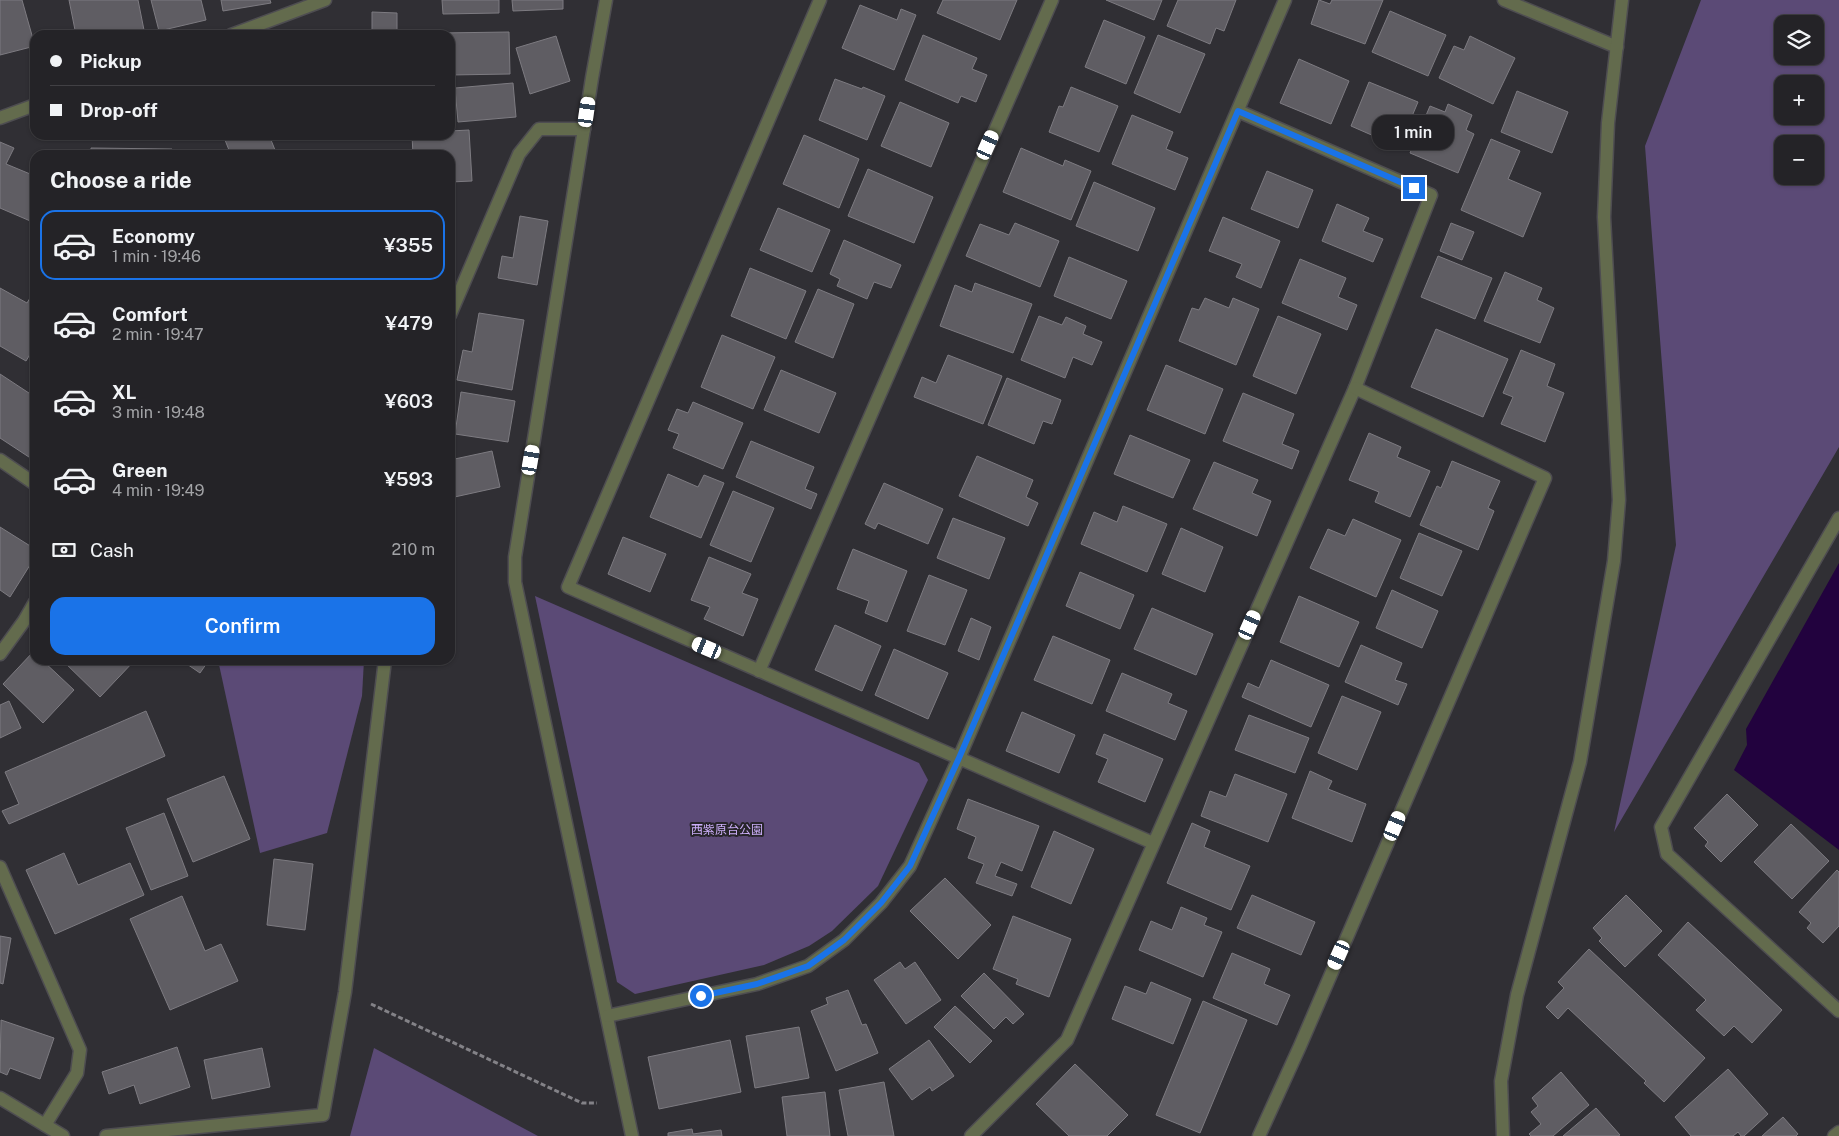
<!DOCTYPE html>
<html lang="en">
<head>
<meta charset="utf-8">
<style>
  body { margin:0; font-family:"Public Sans","Noto Sans JP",sans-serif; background:#2c2b2f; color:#f1f3f6; height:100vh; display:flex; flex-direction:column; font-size:19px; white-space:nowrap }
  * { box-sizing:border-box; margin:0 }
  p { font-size:16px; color:#a3a4a7 }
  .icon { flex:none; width:28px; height:28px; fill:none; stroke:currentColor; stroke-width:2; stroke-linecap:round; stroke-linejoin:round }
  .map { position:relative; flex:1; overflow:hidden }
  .side { position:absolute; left:30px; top:150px; width:425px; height:515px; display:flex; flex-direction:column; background:#242327; border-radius:15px; box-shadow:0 1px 4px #0004,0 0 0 1px #414044 }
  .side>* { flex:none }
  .guide { position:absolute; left:30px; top:30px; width:425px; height:110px; border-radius:15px; box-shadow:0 1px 4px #0004,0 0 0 1px #414044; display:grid; align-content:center; height:110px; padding:0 20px; background:#242327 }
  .tools { position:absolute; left:1774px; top:15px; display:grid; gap:10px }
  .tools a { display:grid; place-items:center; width:50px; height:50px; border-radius:10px; background:#242327; box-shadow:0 1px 4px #0004,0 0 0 1px #414044; font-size:25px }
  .end { position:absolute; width:22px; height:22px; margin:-11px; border:6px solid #1a73e8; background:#fff; box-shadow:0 0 0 2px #fff }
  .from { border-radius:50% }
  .bubble { position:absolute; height:35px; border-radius:15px; background:#242327; box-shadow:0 1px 4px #0004,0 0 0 1px #414044; font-size:16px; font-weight:600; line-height:35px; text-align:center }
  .car { position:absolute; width:15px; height:30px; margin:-15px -8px; border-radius:6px; box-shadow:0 0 4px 1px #0007; background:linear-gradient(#fff 24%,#345 0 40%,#fff 0 76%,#345 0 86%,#fff 0) }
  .guide b { display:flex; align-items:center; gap:18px; height:48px; font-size:19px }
  .guide b+b { border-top:1px solid #414044 }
  .guide i { width:12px; height:12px; background:#f1f3f6 }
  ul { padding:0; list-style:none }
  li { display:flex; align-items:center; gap:15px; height:70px; margin:0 10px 8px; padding:0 10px; border:2px solid transparent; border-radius:15px }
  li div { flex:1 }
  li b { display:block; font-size:19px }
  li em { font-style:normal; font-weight:600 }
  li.current { border-color:#1a73e8 }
  li>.icon { width:45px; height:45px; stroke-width:1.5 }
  h2 { padding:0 20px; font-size:22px; line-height:60px }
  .pay { display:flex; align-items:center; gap:12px; height:55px; padding:0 20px; font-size:19px }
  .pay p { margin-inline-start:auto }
  .action { display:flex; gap:10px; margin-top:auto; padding:10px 20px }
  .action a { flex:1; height:58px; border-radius:15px; background:#1a73e8; color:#fff; font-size:20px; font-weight:600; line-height:58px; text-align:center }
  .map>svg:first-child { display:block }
</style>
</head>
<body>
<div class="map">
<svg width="1839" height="1136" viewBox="0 0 1839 1136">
  <rect width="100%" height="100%" fill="#302f34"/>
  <g fill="#5b4a76" fill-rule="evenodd">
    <path d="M1701 0H1839V447L1614 832 1676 545 1645 146ZM1782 24H1815V56H1782ZM1782 84H1815V116H1782ZM1782 144H1815V176H1782Z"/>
    <path d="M535 596 919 763 928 780 878 886 832 931 809 946 764 965 635 994 617 982Z"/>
    <path d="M218 660H364L362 696 327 833 260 853Z"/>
    <path d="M374 1048 538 1136H350Z"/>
  </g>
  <path fill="#22023e" d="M1839 563V850L1734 770 1747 745 1746 729Z"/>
  <g fill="#5f5d63" stroke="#7d7b81">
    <path d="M0 0H22L35 46 0 55Z"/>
    <path d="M69 0H138L145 35H76Z"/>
    <path d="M151 0H201L206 20 159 31Z"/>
    <path d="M221 0H270L271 3 223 11Z"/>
    <path d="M442 0H499V13L443 14Z"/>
    <path d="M512 0H563V9L513 11Z"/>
    <path d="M943 0H1017L1000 40 937 13Z"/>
    <path d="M1106 0H1162L1154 20Z"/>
    <path d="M1178 0H1236L1224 31 1216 28 1210 44 1167 26Z"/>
    <path d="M1319 0 1330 4 1332 0H1383L1365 44 1311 24Z"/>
    <path d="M860 5 897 20 901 9 916 15 894 70 842 48Z"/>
    <path d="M1390 11 1446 35 1428 76 1372 52Z"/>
    <path d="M372 12 397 13V35H355V30H372Z"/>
    <path d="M1104 20 1145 37 1126 84 1085 67Z"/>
    <path d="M509 32 510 74 450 75V35H440V33Z"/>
    <path d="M923 35 977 58 972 69 987 75 976 102 961 96 958 103 905 80Z"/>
    <path d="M1158 35 1205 54 1180 113 1134 93Z"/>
    <path d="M556 36 570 81 530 94 516 48Z"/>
    <path d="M1470 36 1515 58 1493 104 1439 78 1454 46 1464 50Z"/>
    <path d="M1299 59 1349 81 1331 124 1280 103Z"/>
    <path d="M835 79 862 89 863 87 885 96 867 140 819 120Z"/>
    <path d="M1369 82 1418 102 1399 147 1351 126Z"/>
    <path d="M513 83 516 117 458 122 455 88Z"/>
    <path d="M1071 87 1118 106 1099 152 1049 132 1059 106 1063 107Z"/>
    <path d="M1517 91 1568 112 1552 153 1501 132Z"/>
    <path d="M900 102 949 123 931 167 881 146Z"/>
    <path d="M1448 104 1472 115 1466 130 1474 134 1458 173 1410 153 1430 106 1445 112Z"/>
    <path d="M1132 115 1173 132 1166 149 1188 158 1175 190 1112 164Z"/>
    <path d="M469 130 472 181 450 182V155H413L412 135H450V131Z"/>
    <path d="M89 135H146L145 139 89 137Z"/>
    <path d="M223 135H269L277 155H231Z"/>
    <path d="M804 135 859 159 839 208 783 184Z"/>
    <path d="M1491 139 1520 151 1508 179 1541 193 1523 237 1461 210Z"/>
    <path d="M0 142 14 148 6 164 35 176V223L0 208Z"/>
    <path d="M91 148 172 149V155H91Z"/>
    <path d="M1021 148 1063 166 1065 160 1091 171 1071 220 1003 192Z"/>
    <path d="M868 169 933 197 914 243 848 216Z"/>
    <path d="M1267 171 1313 190 1298 228 1251 209Z"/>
    <path d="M1094 182 1155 208 1138 251 1076 226Z"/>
    <path d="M1337 204 1369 218 1363 231 1383 239 1373 262 1322 241Z"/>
    <path d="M778 208 830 230 812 272 760 250Z"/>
    <path d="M520 216 548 221 537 285 498 278 502 256 513 258Z"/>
    <path d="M1223 217 1280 241 1261 288 1236 277 1242 264 1209 251Z"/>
    <path d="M1015 223 1059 241 1040 287 966 256 980 224 1009 235Z"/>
    <path d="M1451 223 1474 232 1462 260 1440 251Z"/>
    <path d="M844 240 901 265 891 288 874 282 867 299 837 286 840 279 830 274Z"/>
    <path d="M1438 256 1492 278 1475 319 1421 297Z"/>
    <path d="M1069 257 1127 281 1111 319 1054 296Z"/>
    <path d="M1300 259 1346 278 1338 297 1357 305 1347 330 1282 303Z"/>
    <path d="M750 268 806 291 786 339 731 316Z"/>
    <path d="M1505 272 1542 288 1537 300 1554 308 1540 343 1484 321Z"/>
    <path d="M975 283 1032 304 1013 353 940 326 955 285 972 292Z"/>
    <path d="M0 288 27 303 35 290V346L26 361 0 346Z"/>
    <path d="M818 289 854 304 833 358 795 342Z"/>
    <path d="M1205 298 1229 308 1233 298 1259 309 1236 365 1179 341 1192 308 1199 310Z"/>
    <path d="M479 313 524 320 512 390 457 380 463 350 472 352Z"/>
    <path d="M1039 316 1062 325 1066 317 1086 326 1083 334 1102 342 1092 365 1073 357 1065 378 1021 360Z"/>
    <path d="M1278 316 1321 334 1296 394 1253 376Z"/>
    <path d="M1436 329 1508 359 1483 417 1411 387Z"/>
    <path d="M722 335 775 357 753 409 701 387Z"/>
    <path d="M1521 350 1555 364 1547 386 1564 393 1545 442 1501 424 1513 397 1503 393Z"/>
    <path d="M948 355 1002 376 983 424 914 397 922 377 936 383Z"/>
    <path d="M1166 365 1223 389 1205 434 1147 410Z"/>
    <path d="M781 370 836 393 819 433 764 410Z"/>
    <path d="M0 374 35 397V461L0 438Z"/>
    <path d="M1007 378 1061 400 1052 424 1043 421 1034 444 988 425Z"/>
    <path d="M461 392 515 401 508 442 455 434Z"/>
    <path d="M1243 393 1294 414 1282 444 1299 451 1292 469 1223 441Z"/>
    <path d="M693 402 743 423 723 469 673 448 679 434 668 430 677 409 688 413Z"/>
    <path d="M1369 433 1401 447 1397 457 1430 471 1410 517 1375 502 1379 492 1349 480Z"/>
    <path d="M1130 435 1190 460 1173 498 1114 474Z"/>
    <path d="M751 441 814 467 805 489 817 494 811 509 736 477Z"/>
    <path d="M492 451 500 487 450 498V460Z"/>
    <path d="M977 456 1033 480 1026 497 1038 503 1028 526 959 496Z"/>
    <path d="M1452 461 1500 481 1488 508 1494 511 1478 550 1420 525 1437 486 1441 488Z"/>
    <path d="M1214 462 1258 480 1252 493 1271 501 1257 536 1193 509Z"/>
    <path d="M668 474 698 487 704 475 724 483 701 538 650 517Z"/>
    <path d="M884 483 943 509 928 544 878 523 875 529 865 524Z"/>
    <path d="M733 491 774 508 751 562 710 545Z"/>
    <path d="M1123 506 1167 524 1147 572 1081 544 1094 512 1117 522Z"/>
    <path d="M953 518 1005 538 989 579 937 558Z"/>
    <path d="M1353 519 1401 540 1376 597 1310 568 1328 529 1345 536Z"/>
    <path d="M0 527 35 549V557L10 597 0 590Z"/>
    <path d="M1181 528 1223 547 1205 592 1162 574Z"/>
    <path d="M1419 533 1462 551 1442 596 1400 578Z"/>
    <path d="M623 537 666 554 650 592 608 574Z"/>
    <path d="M853 549 907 571 887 622 865 613 869 601 837 589Z"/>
    <path d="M709 557 751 574 742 593 758 599 743 636 704 619 710 607 691 600Z"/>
    <path d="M1080 572 1134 595 1120 629 1066 606Z"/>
    <path d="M929 575 967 590 945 645 907 631Z"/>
    <path d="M1392 590 1438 611 1422 648 1376 628Z"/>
    <path d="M1299 596 1359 622 1339 667 1280 642Z"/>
    <path d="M1152 608 1213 634 1196 675 1134 649Z"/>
    <path d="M971 618 991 627 979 660 958 651Z"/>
    <path d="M835 625 881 646 862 691 815 670Z"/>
    <path d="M1053 636 1110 660 1092 704 1034 680Z"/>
    <path d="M1361 645 1402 663 1395 680 1407 684 1398 705 1345 682Z"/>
    <path d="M894 649 948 673 928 719 875 695Z"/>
    <path d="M33 652 35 654V660H42L74 690 43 723 3 684Z"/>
    <path d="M62 660H135L100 697Z"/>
    <path d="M181 660H209L200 673Z"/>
    <path d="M1271 660 1329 685 1311 727 1242 697 1248 683 1259 688Z"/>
    <path d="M1122 673 1172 694 1168 703 1187 711 1175 740 1106 711Z"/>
    <path d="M1342 696 1381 712 1357 770 1318 753Z"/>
    <path d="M9 701 21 728 0 738V705Z"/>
    <path d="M146 711 165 756 9 824 2 811 19 804 5 772Z"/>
    <path d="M1022 712 1075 735 1059 773 1006 751Z"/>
    <path d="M1249 715 1309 738 1295 773 1235 750Z"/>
    <path d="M1104 734 1163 759 1145 802 1098 782 1108 759 1096 754Z"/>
    <path d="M1310 771 1332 781 1328 789 1366 804 1352 842 1292 818Z"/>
    <path d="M1235 774 1287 794 1268 842 1201 816 1210 791 1226 797Z"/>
    <path d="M224 776 250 839 193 862 167 799Z"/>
    <path d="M1727 794 1758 825 1721 862 1705 846 1708 842 1694 828Z"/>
    <path d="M968 799 1039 826 1022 871 1001 862 995 876 1017 884 1012 896 976 883 984 864 968 858 976 837 957 829Z"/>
    <path d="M164 813 188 876 151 890 126 828Z"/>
    <path d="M1192 823 1210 831 1204 847 1250 866 1231 910 1167 883Z"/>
    <path d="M1791 824 1829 861 1792 899 1754 862Z"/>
    <path d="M1054 831 1094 849 1071 904 1031 887Z"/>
    <path d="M64 853 78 885 130 863 144 895 55 934 26 870Z"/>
    <path d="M274 859 313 864 305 930 267 925Z"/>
    <path d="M1837 870 1839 872V926L1823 943 1807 928 1811 923 1799 912Z"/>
    <path d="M945 878 991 925 958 959 910 911Z"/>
    <path d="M1252 895 1315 922 1301 955 1237 928Z"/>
    <path d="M1626 895 1662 931 1625 967 1599 941 1602 938 1593 928Z"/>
    <path d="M182 896 205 951 221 944 238 981 170 1010 130 919Z"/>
    <path d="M1181 907 1207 918 1204 925 1222 932 1203 977 1139 950 1151 921 1172 930Z"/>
    <path d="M1013 916 1071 939 1049 997 1016 984 1018 979 993 969Z"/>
    <path d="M1688 922 1782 1010 1752 1043 1734 1026 1724 1036 1696 1010 1706 1000 1658 955Z"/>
    <path d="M0 936 11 938 3 984 0 983Z"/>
    <path d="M1589 949 1705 1058 1664 1102 1644 1083 1646 1081 1568 1008 1558 1019 1546 1007 1564 988 1558 982Z"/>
    <path d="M1232 953 1270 969 1264 984 1290 995 1277 1025 1213 998Z"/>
    <path d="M900 962 905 969 915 962 941 1000 906 1024 874 980Z"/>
    <path d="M984 973 1024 1014 1013 1024 1006 1017 994 1029 961 996Z"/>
    <path d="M1151 982 1191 999 1173 1044 1112 1019 1125 986 1146 994Z"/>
    <path d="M848 990 862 1025 866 1024 878 1053 836 1071 811 1011 828 1004 826 998Z"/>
    <path d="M1203 1001 1247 1020 1200 1133 1156 1115Z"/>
    <path d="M955 1006 992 1041 970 1063 934 1027Z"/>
    <path d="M1 1020 54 1038 40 1079 10 1068 7 1075 0 1072Z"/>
    <path d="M799 1027 809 1078 755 1088 746 1036Z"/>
    <path d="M730 1040 741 1092 659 1109 648 1057Z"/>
    <path d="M929 1040 954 1076 932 1091 930 1087 912 1100 889 1069Z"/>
    <path d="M177 1047 190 1087 140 1104 134 1085 109 1094 102 1072Z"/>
    <path d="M262 1048 270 1087 212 1099 204 1060Z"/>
    <path d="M1075 1064 1128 1115 1107 1136H1069L1036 1104Z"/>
    <path d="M1728 1069 1768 1114 1744 1136H1741L1738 1132 1733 1136H1691L1675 1117Z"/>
    <path d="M1561 1072 1589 1105 1553 1136H1531L1529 1134 1541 1124 1531 1112 1538 1106 1532 1098Z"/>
    <path d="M884 1082 894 1136H848L839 1090Z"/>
    <path d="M825 1092 830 1136H787L782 1097Z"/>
    <path d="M1596 1108 1620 1135 1618 1136H1563Z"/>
    <path d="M1783 1117 1798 1134 1796 1136H1762Z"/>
    <path d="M692 1129 693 1134 721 1130 722 1136H668V1133Z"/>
  </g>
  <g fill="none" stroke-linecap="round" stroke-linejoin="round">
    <g stroke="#4e4d51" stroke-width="15">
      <g id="minor">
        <path d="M820 0 568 587 1153 843"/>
        <path d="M1504 0 1617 47"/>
        <path d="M231 35 325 0"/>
        <path d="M0 118 35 105"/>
        <path d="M584 129 515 557V582L632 1136"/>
        <path d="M450 315 519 154 539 129H584L592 78 606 0"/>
        <path d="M0 460 35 484"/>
        <path d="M1839 518 1661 827 1667 854 1839 1011"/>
        <path d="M0 654 24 621 35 602"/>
        <path d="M759 671 1052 0"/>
        <path d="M0 867 80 1050 77 1073 45 1125"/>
        <path d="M607 1016 757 984 808 966 844 940 881 903 910 866 959 758 1285 0"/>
        <path d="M0 1098 63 1136"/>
        <path d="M106 1136 323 1115 345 992 385 660"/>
        <path d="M971 1136 1067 1040 1355 388 1431 195 1238 111"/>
        <path d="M1259 1136 1300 1046 1545 478 1355 388"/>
        <path d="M1503 1136 1501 1081 1517 995 1580 762 1614 561 1619 500 1604 217 1608 123 1622 0"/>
        <path d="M1834 1136 1839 1132"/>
      </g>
    </g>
    <path stroke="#838287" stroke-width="3" stroke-dasharray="5 2.5" stroke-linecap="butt" d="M371 1004 582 1103H597"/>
    <use href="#minor" stroke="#636b4d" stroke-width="12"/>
  </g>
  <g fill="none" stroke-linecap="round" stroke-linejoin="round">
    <path stroke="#1a73e8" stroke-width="6" d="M701 996 757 984 808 966 844 940 881 903 910 866 959 758 1238 111 1414 188"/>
  </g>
  <g text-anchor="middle" stroke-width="4" stroke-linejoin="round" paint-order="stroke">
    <g font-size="12" fill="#ccaff9" stroke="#27252a">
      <text x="727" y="834">西紫原台公園</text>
    </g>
  </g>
</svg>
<div class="tools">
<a><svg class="icon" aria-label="layers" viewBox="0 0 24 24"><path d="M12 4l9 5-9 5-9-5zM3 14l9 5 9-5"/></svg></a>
<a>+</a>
<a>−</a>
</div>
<i class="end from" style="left:701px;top:996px"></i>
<i class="end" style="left:1414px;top:188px"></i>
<div class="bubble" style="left:1372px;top:115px;width:82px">1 min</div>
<i class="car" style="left:587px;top:112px;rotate:8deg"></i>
<i class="car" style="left:988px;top:145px;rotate:24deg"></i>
<i class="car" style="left:531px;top:460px;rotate:10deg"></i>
<i class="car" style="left:1250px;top:625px;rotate:24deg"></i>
<i class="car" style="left:707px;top:648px;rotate:293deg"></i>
<i class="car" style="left:1395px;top:826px;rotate:23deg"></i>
<i class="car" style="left:1339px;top:955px;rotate:204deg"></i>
<div class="guide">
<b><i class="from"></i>Pickup</b>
<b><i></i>Drop-off</b>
</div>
<section class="side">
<h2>Choose a ride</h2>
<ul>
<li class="current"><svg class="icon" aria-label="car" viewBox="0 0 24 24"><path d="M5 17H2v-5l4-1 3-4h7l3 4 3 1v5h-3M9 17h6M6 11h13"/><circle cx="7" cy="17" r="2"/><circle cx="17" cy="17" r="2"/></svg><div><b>Economy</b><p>1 min · 19:46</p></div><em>¥355</em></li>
<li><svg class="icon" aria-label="car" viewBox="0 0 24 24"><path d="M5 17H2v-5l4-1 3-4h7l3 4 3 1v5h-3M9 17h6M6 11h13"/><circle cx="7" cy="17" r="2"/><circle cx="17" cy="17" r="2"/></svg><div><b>Comfort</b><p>2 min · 19:47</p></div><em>¥479</em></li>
<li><svg class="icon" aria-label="car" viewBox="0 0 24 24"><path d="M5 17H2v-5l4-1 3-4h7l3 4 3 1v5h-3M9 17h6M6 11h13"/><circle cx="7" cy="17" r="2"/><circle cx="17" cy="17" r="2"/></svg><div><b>XL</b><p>3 min · 19:48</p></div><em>¥603</em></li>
<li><svg class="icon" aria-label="car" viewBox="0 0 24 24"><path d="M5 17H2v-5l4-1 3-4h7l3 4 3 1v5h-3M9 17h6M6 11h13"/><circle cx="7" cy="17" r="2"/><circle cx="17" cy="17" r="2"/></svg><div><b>Green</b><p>4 min · 19:49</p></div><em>¥593</em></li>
</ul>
<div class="pay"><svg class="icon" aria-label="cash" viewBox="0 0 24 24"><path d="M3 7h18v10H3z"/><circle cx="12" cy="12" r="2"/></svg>Cash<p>210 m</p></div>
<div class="action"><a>Confirm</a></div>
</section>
</div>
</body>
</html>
